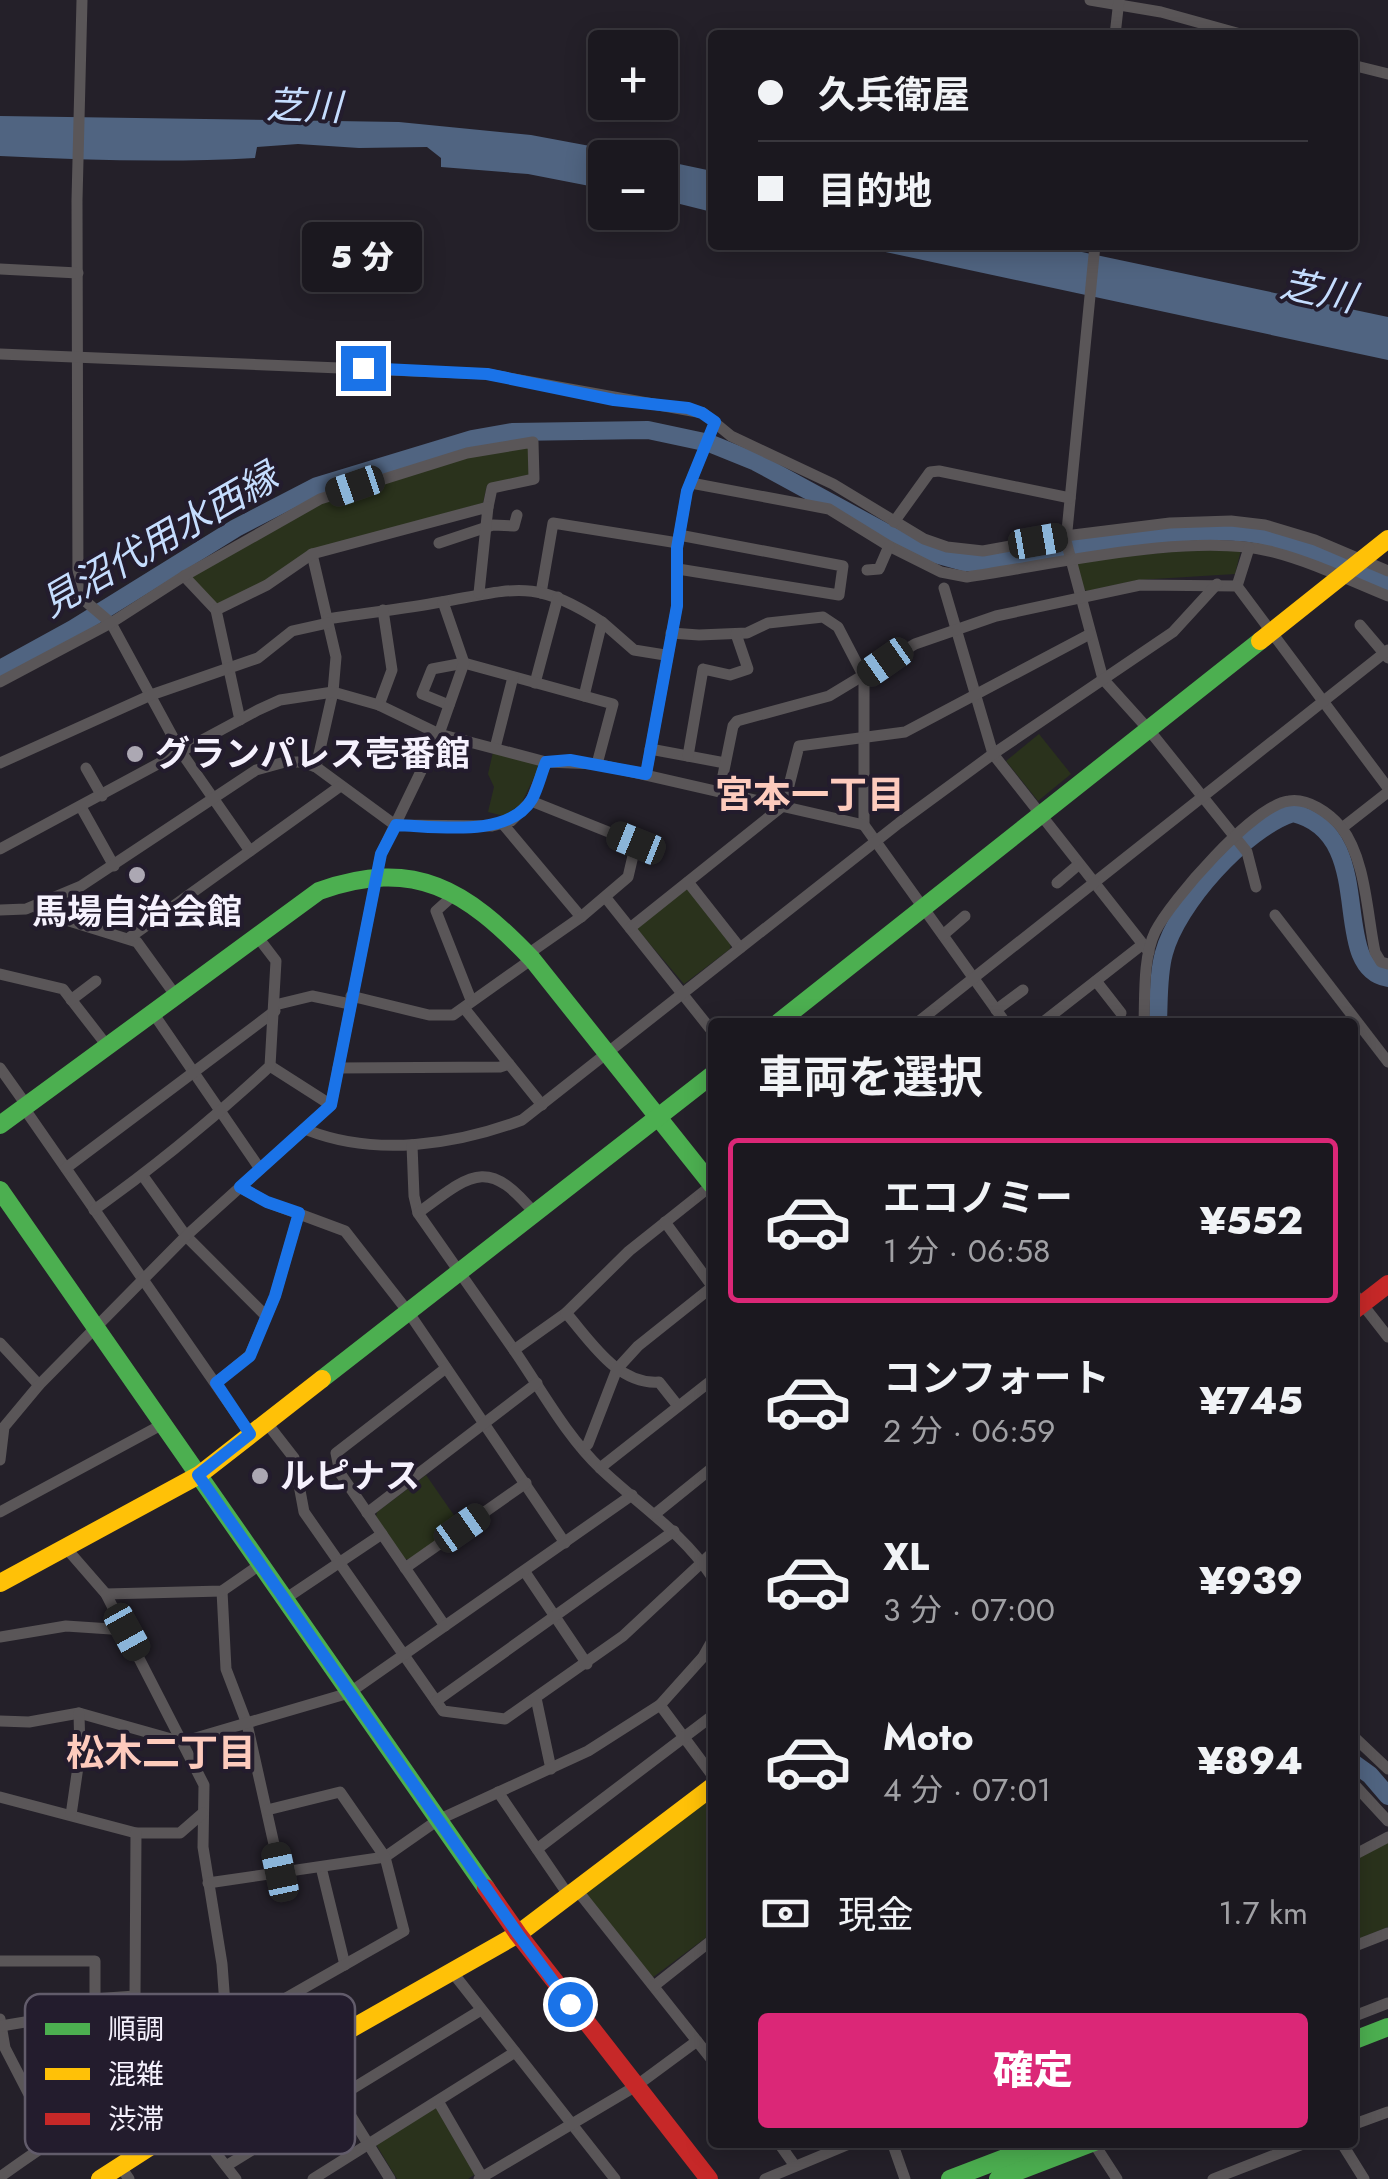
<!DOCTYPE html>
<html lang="ja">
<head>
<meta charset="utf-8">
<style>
  body { margin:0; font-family:Jost,"Noto Sans JP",sans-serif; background:#242128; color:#f1f3f6; height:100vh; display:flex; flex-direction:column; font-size:38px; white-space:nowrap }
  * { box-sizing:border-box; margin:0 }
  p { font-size:32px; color:#a0a0a4 }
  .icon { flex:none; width:55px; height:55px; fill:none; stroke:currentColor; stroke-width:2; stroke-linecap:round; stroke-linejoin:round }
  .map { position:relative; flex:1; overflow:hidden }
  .details { position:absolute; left:708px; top:1018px; width:650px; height:1130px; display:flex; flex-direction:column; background:#1b181f; border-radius:10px; box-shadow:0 5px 25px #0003,0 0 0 2px #39373d }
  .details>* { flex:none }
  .banner { position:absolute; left:708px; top:30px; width:650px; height:220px; border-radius:10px; box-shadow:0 5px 25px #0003,0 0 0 2px #39373d; display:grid; align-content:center; height:220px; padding:0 50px; background:#1b181f }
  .fabs { position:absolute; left:588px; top:30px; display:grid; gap:20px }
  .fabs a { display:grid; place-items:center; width:90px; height:90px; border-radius:10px; background:#1b181f; box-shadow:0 5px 25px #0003,0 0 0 2px #39373d; font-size:50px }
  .end { position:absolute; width:45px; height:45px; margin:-22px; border:12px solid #1a73e8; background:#fff; box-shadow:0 0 0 5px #fff }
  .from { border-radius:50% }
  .bubble { position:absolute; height:70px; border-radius:10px; background:#1b181f; box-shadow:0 5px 25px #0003,0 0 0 2px #39373d; font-size:32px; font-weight:800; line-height:70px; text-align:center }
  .car { position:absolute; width:30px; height:60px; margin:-30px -15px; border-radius:12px; box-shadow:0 0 8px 2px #0007; background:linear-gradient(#222 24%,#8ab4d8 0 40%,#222 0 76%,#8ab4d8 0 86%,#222 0) }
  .banner b { display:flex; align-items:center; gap:35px; height:95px; font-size:38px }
  .banner b+b { border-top:2px solid #39373d }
  .banner i { width:25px; height:25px; background:#f1f3f6 }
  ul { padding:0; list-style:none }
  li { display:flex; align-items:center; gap:30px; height:165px; margin:0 20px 15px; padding:0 30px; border:5px solid transparent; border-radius:10px }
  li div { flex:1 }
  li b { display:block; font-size:38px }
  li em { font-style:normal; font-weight:800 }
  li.active { border-color:#db2777 }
  li>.icon { width:90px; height:90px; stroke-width:1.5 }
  h2 { padding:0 50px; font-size:45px; line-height:120px }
  .pay { display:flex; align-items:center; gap:25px; height:110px; padding:0 50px; font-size:38px }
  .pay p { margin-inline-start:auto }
  .primary-button { display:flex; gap:20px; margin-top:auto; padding:20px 50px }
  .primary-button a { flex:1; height:115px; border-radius:10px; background:#db2777; color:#fff; font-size:40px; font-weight:800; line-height:115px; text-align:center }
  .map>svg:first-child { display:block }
</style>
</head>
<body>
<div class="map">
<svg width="1388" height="2179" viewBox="0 0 1388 2179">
  <rect width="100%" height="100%" fill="#242029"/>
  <g fill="#2a321c">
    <path d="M530 444 531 474 487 485 483 503 308 551 268 580 217 605 190 579 191 574 324 500 428 466Z"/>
    <path d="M1199 549 1241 550 1235 574 1138 580 1087 591 1083 589 1077 565 1079 561Z"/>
    <path d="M1039 734 1071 774 1038 801 1006 761Z"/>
    <path d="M493 752 537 762 539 767 521 804 504 816 488 812 494 787 488 774Z"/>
    <path d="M683 890H688L731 943 730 949 684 984 638 930V925Z"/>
    <path d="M426 1475 460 1524 410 1559H405L376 1517 377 1512Z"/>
    <path d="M712 1793V1933L652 1978 586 1897 587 1892Z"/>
    <path d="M1388 1840V1927L1355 1940 1352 1938V1859Z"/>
    <path d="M436 2107 475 2172 474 2175 468 2179H397L377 2146V2141Z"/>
  </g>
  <g fill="#506481">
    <path d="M0 116 399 122 531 135 649 157 605 158V189L528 174 441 167V158L427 147 359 148 298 144 257 147 255 158C170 163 84 160 0 156Z"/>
    <path d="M660 160 712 171V212L660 199Z"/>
    <path d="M853 245H1049L1388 317V360Z"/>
  </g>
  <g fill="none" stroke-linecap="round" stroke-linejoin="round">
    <g stroke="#506481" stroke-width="18">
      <path d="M0 669 73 629 236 528 317 486 472 439 512 432 648 430 709 443 756 462 914 548 964 562H987C1066 550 1170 524 1249 533 1294 539 1346 567 1388 583"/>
      <path d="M1158 1022C1159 1000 1158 974 1164 953 1177 904 1244 829 1293 813 1381 834 1326 967 1388 978"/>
      <path d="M1352 1762 1370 1775 1388 1796"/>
    </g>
    <g stroke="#5a5658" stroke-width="11">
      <path d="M82 0 77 200 78 595 111 623 181 752 250 851"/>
      <path d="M1090 0 1161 12 1244 35"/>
      <path d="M1115 35 1119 0"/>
      <path d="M1352 65 1388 74"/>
      <path d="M1095 245 1066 541 1103 679 1149 730 1247 852 1256 887"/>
      <path d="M0 269 78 273"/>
      <path d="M0 354 487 374 703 413 731 436 833 484 924 539 947 547 983 551 1065 536 1170 523 1231 521 1265 525 1315 540 1388 571"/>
      <path d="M691 483 829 509 889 546 941 572 967 577C1051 565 1193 531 1273 552 1312 562 1351 581 1388 596"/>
      <path d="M894 522 930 472 939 471 1070 498"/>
      <path d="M439 543 493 525 514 526 517 515"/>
      <path d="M312 554 336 657 333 692 316 767"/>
      <path d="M678 569 839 595 843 566 679 535"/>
      <path d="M867 570 879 569 889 546"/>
      <path d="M184 576 216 610"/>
      <path d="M1237 586 1249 548"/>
      <path d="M944 588 993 754 1149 952"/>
      <path d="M541 593 553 523 678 543"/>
      <path d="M327 619C365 613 404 609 441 602 515 589 535 578 602 622L584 696"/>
      <path d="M602 622 634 650 665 655"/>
      <path d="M1360 625 1388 658"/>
      <path d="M671 633 699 635 747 633 768 623 823 617 838 627 864 677V825L1005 1022"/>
      <path d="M0 682 111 623 184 576 320 499 467 453 533 442 534 479 492 488 488 507"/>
      <path d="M535 683 558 597"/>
      <path d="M379 705 392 670 383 610"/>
      <path d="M449 705 422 694 432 669 464 663 613 704 597 764"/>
      <path d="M240 720 216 610 267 585 312 554 488 507 479 593"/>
      <path d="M495 748 513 677"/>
      <path d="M650 749 725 763"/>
      <path d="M688 756 703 669 730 675 748 669 736 634"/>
      <path d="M0 763 151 695 258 658 292 631 328 623"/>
      <path d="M86 768 102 796"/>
      <path d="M646 774 677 606V548L687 491 715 422"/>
      <path d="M720 790 733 726 737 721 829 696 915 644 996 616 1140 585 1237 586 1388 788"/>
      <path d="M81 807 114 866"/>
      <path d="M502 823 581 917"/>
      <path d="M1342 828 1388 792"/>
      <path d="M0 849 258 710 280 700 333 692 379 705 439 734 546 762 597 764 864 825"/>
      <path d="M688 882 740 948"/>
      <path d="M1057 883 1078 865"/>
      <path d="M456 893 436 911 471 1000"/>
      <path d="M606 898 712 1031"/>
      <path d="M36 906 40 912 137 942 176 996"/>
      <path d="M0 910 26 909 81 886 256 770 285 762H303L316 767 395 825 492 826 511 821 531 801 546 762"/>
      <path d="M1275 915 1388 1062"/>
      <path d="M630 928 784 805 799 746 905 732 1090 634"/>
      <path d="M943 935 965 916"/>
      <path d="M129 938 339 787"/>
      <path d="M528 954 581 917 628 877 636 843 531 801"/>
      <path d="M0 974 63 989 108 1047"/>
      <path d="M1096 981 1121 1013"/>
      <path d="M351 996 429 1015H453L532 959"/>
      <path d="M71 1000 96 981"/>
      <path d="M275 1005 312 996 350 1004"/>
      <path d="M464 1008 542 1105"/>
      <path d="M996 1010 1023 990"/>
      <path d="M153 1013 260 1169"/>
      <path d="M918 1022 1388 650"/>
      <path d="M1043 1022 1143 944"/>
      <path d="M1144 1022C1145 995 1143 957 1155 932 1171 900 1254 805 1289 801 1308 798 1329 813 1341 827 1366 859 1367 914 1375 952L1381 962 1388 964"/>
      <path d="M270 1066 331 1105"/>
      <path d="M0 1068 27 1106"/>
      <path d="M338 1068 500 1067 509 1064"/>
      <path d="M24 1108 251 1435"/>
      <path d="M307 1130C376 1157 455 1145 522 1120L899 823 993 754 1173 632 1217 584"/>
      <path d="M412 1145 414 1196 418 1213 514 1350"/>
      <path d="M66 1168 275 1011"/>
      <path d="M143 1176 186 1236 266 1316"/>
      <path d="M712 1185 629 1251 566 1313 514 1350C541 1389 566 1436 601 1469 639 1505 683 1533 712 1577"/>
      <path d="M240 1187 267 1202 345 1231 409 1313 565 1543"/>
      <path d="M94 1210C156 1166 214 1118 270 1066L276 961 257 936"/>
      <path d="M418 1213C472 1173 488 1156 536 1215"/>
      <path d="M665 1222 712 1286"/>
      <path d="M1352 1291 1388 1337"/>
      <path d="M566 1313C590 1340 617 1385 659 1382L678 1406"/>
      <path d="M0 1343 39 1385"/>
      <path d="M216 1383 250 1355 275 1296 299 1213"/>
      <path d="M266 1422 294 1458 304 1512 443 1711 505 1719 623 1636 712 1553"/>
      <path d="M583 1449 588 1444 617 1369 638 1346 712 1287"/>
      <path d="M0 1460 4 1427 39 1385 186 1236 331 1105 381 854 439 734 464 663 443 602"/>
      <path d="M600 1468 712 1380"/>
      <path d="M0 1512 163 1424"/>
      <path d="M367 1513 537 1383"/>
      <path d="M655 1514 712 1468"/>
      <path d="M66 1548 106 1594 204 1785 203 1847 222 1964 227 2032"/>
      <path d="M405 1568 526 1483"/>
      <path d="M525 1572 587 1664"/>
      <path d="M222 1591 226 1669 247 1724 280 1871"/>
      <path d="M106 1594 222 1591 261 1564"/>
      <path d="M285 1599 382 1534"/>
      <path d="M445 1626 340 1473 336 1453 446 1368"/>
      <path d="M0 1637 66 1626 126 1630"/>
      <path d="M536 1698 551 1769"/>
      <path d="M436 1701 674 1531"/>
      <path d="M660 1705 712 1775"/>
      <path d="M0 1721 29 1722 79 1713 182 1742 349 1693 632 1495"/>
      <path d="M1352 1735 1388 1769"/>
      <path d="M1352 1782 1388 1821"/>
      <path d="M498 1792 569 1896"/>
      <path d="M0 1797 136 1833H180L203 1813"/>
      <path d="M71 1815 80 1753 79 1713"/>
      <path d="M136 1833 135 1996 201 2114"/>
      <path d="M537 1849 712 1716"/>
      <path d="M1352 1856 1388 1837"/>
      <path d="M321 1867 345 1965"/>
      <path d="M208 1883 385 1857 438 1820 588 1751 660 1705 703 1657 712 1641"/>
      <path d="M577 1890 712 2060"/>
      <path d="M1352 1947 1388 1933"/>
      <path d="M0 1961H95V1998"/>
      <path d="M453 1973 615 2179"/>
      <path d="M654 1986 712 1940"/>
      <path d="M1352 2017 1388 2003"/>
      <path d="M0 2019 5 2048 52 2139"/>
      <path d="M1 2026 67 2015"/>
      <path d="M339 2097 390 2179"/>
      <path d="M438 2101 482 2177"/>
      <path d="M100 2109 72 2064 65 2001 135 1996"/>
      <path d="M191 2121 236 2179"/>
      <path d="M1352 2125 1388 2112"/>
      <path d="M778 2142 795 2166"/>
      <path d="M892 2142 905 2179"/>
      <path d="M1093 2142 1117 2179"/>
      <path d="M1341 2142 1364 2179"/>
      <path d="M120 2166 129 2179"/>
      <path d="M226 2166 481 2010"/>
      <path d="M0 2177C128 2085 267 2009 404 1931L385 1857 340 1792 267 1810"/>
      <path d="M313 2179 515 2052"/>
      <path d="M479 2179 636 2086 697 2041"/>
      <path d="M765 2179 854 2142"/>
      <path d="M1213 2179 1308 2142"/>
    </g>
    <g stroke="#4caf50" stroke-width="18">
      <path d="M779 1022 1260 641"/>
      <path d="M0 1125 319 891C415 857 466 890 532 959L712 1185"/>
      <path d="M0 1190 486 1888"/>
      <path d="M322 1379 712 1075"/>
      <path d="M1352 2041 1388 2027"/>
      <path d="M950 2179 1046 2142"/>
      <path d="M998 2179 1094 2142"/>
    </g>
    <g stroke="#ffc107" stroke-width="18">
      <path d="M1260 641 1388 539"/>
      <path d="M0 1583 199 1475 322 1379"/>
      <path d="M100 2179 201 2114 518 1934 712 1787"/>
    </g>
    <g stroke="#c62828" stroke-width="18">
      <path d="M1352 1312 1388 1284"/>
      <path d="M486 1888 518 1934 709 2179"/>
    </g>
  </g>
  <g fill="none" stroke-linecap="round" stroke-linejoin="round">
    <path stroke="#1a73e8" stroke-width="12" d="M363 368 487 374 614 400 688 408 702 413 715 422 687 491 677 548V606L646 774 570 760 546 762C541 774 538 788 532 799 509 839 435 826 396 825L381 854 331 1105 240 1187 267 1202 299 1213 275 1296 250 1356 216 1383 250 1434 198 1475 518 1934 570 2004"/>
  </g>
  <g fill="#aca8b3" stroke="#231c2d" stroke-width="4">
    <circle cx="135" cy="754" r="10"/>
    <circle cx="137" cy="875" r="10"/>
    <circle cx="260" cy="1476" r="10"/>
  </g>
  <g text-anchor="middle" stroke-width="8" stroke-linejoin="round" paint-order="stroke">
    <g font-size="35" font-weight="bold" fill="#f5f1fd" stroke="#231c2d" text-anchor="start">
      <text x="155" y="766">グランパレス壱番館</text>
      <text x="137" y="924" text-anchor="middle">馬場自治会館</text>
      <text x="280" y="1488">ルピナス</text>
    </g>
    <g font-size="38" font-style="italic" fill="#c5ddfe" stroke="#231c2d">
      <text transform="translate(304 106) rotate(2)" y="13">芝川</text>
      <text transform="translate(1318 291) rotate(12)" y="13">芝川</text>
      <text transform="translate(159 540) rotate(-30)" y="13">見沼代用水西縁</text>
    </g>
    <g font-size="38" font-weight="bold" fill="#fdcbbd" stroke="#231c2d">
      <text x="810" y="808">宮本一丁目</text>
      <text x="161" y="1766">松木二丁目</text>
    </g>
  </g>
  <rect x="25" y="1994" width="330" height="160" rx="15" fill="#231c2d" stroke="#625c6b" stroke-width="2.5"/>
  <rect x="45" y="2023" width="45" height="12" fill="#4caf50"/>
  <rect x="45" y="2068" width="45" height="12" fill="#ffc107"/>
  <rect x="45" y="2113" width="45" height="12" fill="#c62828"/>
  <g font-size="28" fill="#f5f1fd">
    <text x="108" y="2039">順調</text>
    <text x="108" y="2084">混雑</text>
    <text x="108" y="2129">渋滞</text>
  </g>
</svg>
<div class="fabs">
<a>+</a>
<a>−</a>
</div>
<i class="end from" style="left:570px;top:2004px"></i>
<i class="end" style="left:363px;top:368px"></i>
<div class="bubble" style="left:302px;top:222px;width:120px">5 分</div>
<i class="car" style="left:355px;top:486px;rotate:251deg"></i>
<i class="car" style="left:1038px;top:541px;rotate:80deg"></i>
<i class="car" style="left:885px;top:662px;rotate:235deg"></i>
<i class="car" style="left:636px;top:843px;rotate:292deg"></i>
<i class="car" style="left:462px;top:1528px;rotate:55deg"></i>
<i class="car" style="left:127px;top:1632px;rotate:151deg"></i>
<i class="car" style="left:280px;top:1872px;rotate:348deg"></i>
<div class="banner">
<b><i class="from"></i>久兵衛屋</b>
<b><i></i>目的地</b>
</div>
<section class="details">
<h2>車両を選択</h2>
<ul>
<li class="active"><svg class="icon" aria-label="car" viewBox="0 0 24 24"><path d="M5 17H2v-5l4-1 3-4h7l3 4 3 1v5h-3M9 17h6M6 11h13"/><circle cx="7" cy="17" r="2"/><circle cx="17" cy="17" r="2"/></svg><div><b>エコノミー</b><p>1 分 · 06:58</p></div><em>¥552</em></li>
<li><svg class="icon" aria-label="car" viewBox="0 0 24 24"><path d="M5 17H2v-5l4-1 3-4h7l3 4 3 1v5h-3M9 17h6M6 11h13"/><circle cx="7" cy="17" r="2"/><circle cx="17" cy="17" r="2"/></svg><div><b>コンフォート</b><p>2 分 · 06:59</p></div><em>¥745</em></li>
<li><svg class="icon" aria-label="car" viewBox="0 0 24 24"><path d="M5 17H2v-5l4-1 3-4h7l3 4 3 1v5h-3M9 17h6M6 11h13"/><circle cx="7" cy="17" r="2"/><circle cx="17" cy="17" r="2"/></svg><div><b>XL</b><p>3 分 · 07:00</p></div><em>¥939</em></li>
<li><svg class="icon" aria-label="car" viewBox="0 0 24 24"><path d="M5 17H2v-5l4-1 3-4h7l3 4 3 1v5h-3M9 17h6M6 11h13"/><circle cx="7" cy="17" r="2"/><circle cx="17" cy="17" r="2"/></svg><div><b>Moto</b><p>4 分 · 07:01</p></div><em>¥894</em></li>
</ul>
<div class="pay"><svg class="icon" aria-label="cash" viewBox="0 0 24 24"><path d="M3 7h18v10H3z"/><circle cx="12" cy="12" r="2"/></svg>現金<p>1.7 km</p></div>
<div class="primary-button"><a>確定</a></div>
</section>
</div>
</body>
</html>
